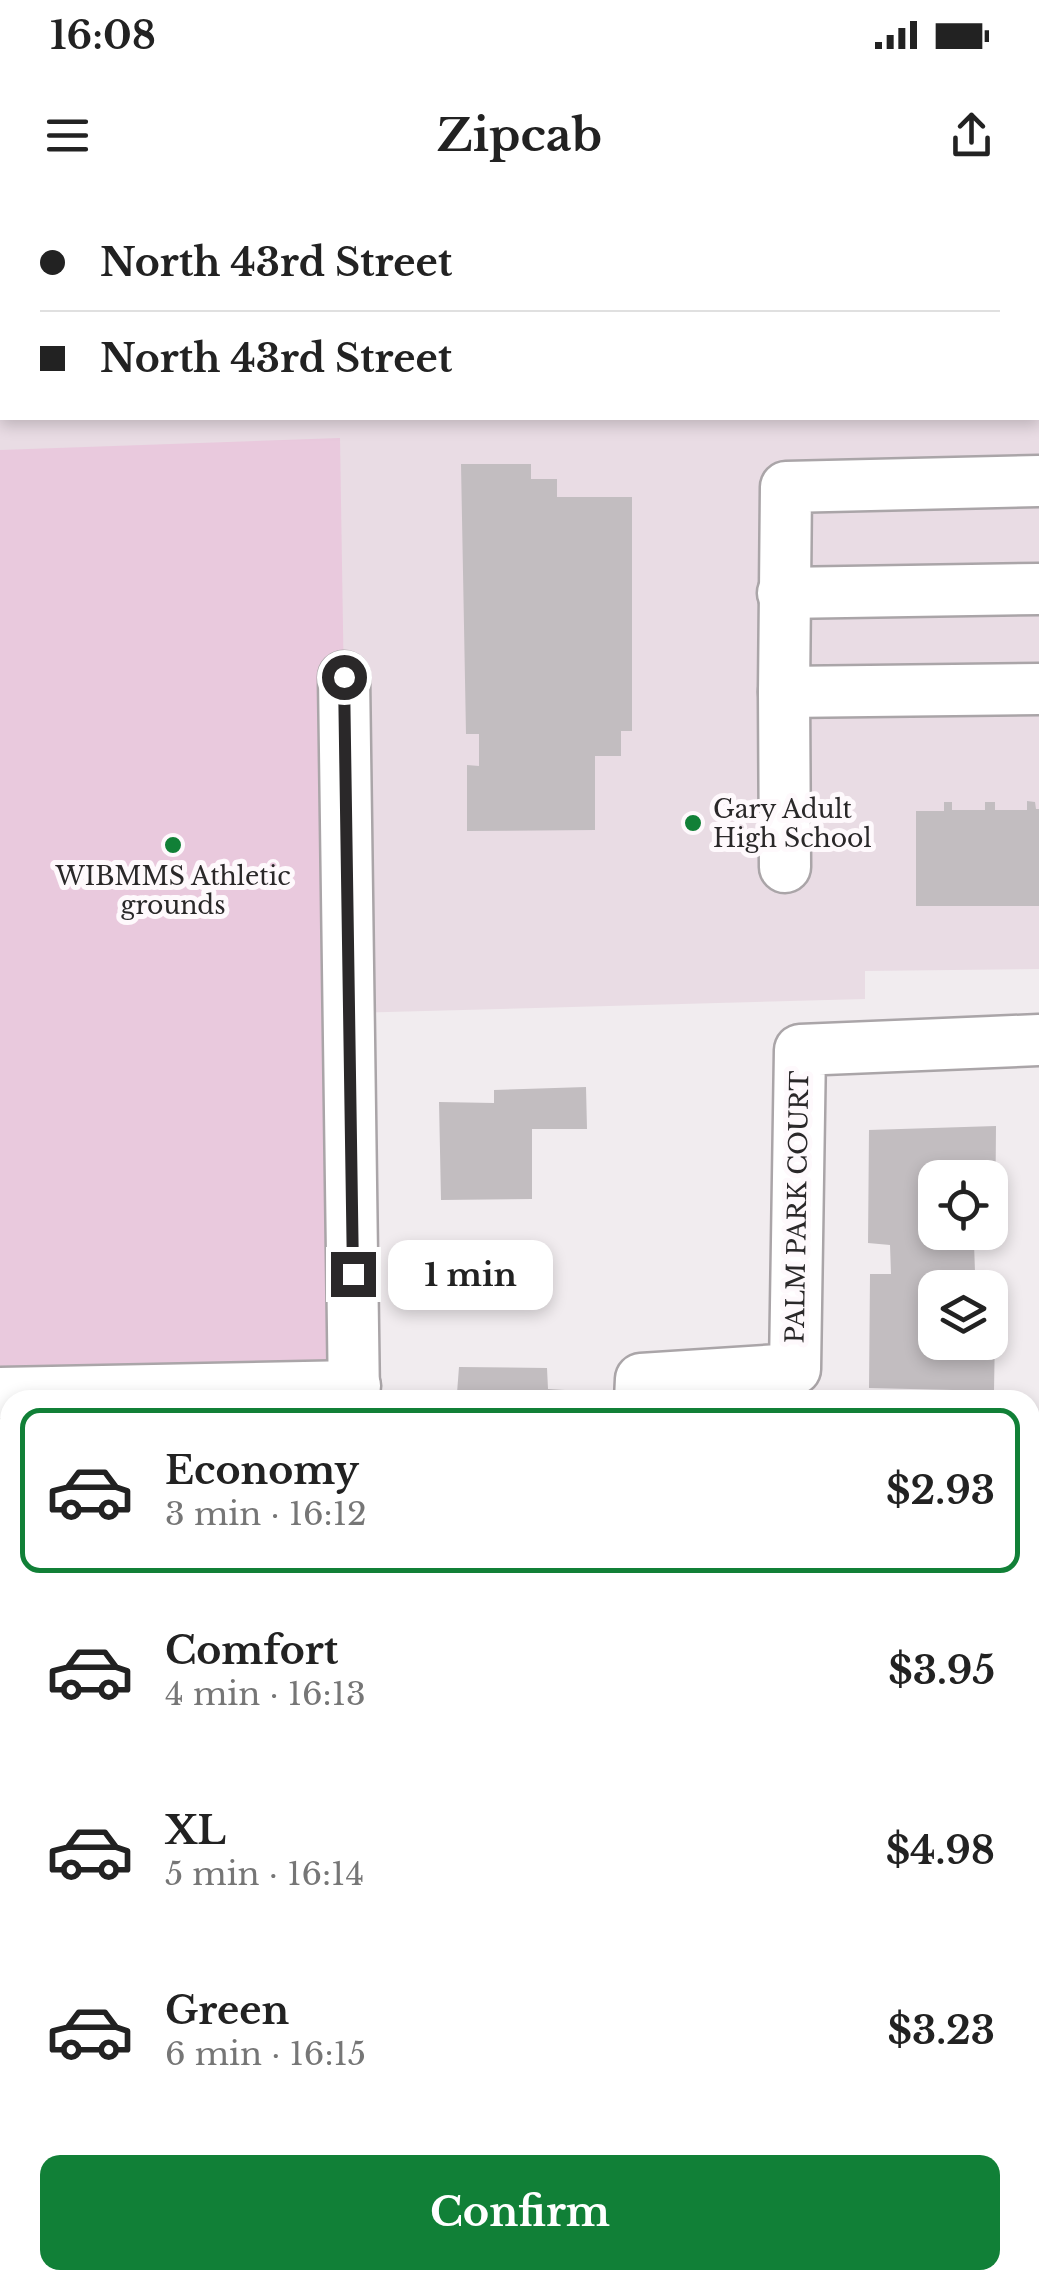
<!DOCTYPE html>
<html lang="en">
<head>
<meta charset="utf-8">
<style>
  body { margin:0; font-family:"Libre Baskerville",serif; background:#f6f6f6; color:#222; height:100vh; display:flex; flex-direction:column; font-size:38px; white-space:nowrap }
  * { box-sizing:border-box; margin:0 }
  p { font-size:32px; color:#767676 }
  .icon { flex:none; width:55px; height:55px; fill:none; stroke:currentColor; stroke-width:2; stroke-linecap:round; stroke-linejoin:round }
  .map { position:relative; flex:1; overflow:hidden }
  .sheet { position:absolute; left:0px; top:1190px; width:1040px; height:900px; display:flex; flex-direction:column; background:#fff; border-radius:30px 30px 0 0; box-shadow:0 5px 15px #0003 }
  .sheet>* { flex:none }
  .top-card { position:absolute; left:0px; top:0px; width:1040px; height:220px; box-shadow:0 5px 15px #0003; display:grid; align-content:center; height:220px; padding:0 40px; background:#fff }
  .buttons { position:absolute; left:918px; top:960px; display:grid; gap:20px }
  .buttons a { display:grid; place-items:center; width:90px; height:90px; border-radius:20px; background:#fff; box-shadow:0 5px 15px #0003; font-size:50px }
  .end { position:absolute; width:45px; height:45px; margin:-22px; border:12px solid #2a2829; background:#fff; box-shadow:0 0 0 5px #fff }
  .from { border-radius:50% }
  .bubble { position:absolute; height:70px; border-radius:20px; background:#fff; box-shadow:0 5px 15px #0003; font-size:32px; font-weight:700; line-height:70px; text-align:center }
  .top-card b { display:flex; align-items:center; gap:35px; height:95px; font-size:38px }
  .top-card b+b { border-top:2px solid #e0e0e0 }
  .top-card i { width:25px; height:25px; background:#222 }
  ul { padding:18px 0 0; list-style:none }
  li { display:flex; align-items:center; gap:30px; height:165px; margin:0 20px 15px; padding:0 20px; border:5px solid transparent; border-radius:20px }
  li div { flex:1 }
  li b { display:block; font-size:38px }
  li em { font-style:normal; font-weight:700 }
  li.selected { border-color:#118037 }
  li>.icon { width:90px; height:90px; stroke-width:1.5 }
  .button { display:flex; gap:20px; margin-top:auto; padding:20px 40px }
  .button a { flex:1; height:115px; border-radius:20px; background:#118037; color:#fff; font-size:40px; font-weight:700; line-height:115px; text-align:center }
  .status { display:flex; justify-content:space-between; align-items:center; height:70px; padding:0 50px; background:#fff; direction:ltr }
  .status svg { height:28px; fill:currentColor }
  header { display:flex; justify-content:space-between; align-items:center; height:130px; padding:0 40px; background:#fff; font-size:45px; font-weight:700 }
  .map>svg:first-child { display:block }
</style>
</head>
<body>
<div class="status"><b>16:08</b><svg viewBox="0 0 49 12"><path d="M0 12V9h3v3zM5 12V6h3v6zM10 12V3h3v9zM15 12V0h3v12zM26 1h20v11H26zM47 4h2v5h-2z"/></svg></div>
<header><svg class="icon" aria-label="menu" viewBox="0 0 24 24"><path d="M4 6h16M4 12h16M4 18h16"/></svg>Zipcab<svg class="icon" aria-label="share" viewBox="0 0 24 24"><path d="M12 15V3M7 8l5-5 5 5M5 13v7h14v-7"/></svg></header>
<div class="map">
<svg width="1039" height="2090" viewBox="0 0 1039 2090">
  <rect width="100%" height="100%" fill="#f1ecef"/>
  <g fill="#e9dce4">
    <path d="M0 0H923V2H2V218H1038L1039 208V769L865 771V799L350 813 0 1193Z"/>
    <path d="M1030 1826H1039V2090H375V2080H1030Z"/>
    <path d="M0 2066H10V2080H337V2090H0Z"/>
  </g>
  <path fill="#e9c9dd" d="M340 238 355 1186 0 1193V250Z"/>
  <g fill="#c2bdc0" fill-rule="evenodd">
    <path d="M461 264H531V279H557V297H632V531H621V556H595V630L467 631V565L479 566V534H466Z"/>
    <path d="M1027 601 1035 602 1036 609H1039V706H916V611H944V602H952V610H985V602H995V610H1027Z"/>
    <path d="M586 887 587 929H532V999L441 1000 439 902 494 903V890Z"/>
    <path d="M996 926 995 1043H974L975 1072 996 1073 994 1191 869 1188 870 1074H891L890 1045 868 1043 869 930ZM935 978H990V1032H935ZM935 1088H990V1142H935Z"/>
    <path d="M459 1167 547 1168 548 1189 565 1190V1200H442V1194L457 1193Z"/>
    <rect x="0" y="1271" width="10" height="87"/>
    <rect x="1030" y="1521" width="9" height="122"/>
    <path d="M1030 1882H1039V2090H990V2080H1030Z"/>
    <rect x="0" y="1949" width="10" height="47"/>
    <path d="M756 2080H900V2090H757Z"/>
    <path d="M299 2083V2090H197V2084Z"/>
  </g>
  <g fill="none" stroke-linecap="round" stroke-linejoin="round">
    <g stroke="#aaa5a8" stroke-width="55">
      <g id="minor">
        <path d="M1039 281 786 287 784 492 1039 489"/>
        <path d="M783 393 1039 389"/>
        <path d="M344 477 354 1200"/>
        <path d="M784 492 785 667"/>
        <path d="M0 1193 355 1186"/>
        <path d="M640 1200 641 1179 795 1169 800 850 1039 840"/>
        <path d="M0 1618H10"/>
        <path d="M1030 1696H1039"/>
        <path d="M0 1879H10"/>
        <path d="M356 2088 423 2084 437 2080"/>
      </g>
    </g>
    <use href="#minor" stroke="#fff" stroke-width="50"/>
  </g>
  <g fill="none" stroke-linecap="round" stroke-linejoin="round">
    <path stroke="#2a2829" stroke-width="12" d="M344 477 353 1074"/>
  </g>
  <g fill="#118037" stroke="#fef9fc" stroke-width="4">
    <circle cx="693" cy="623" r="10"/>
    <circle cx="173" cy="645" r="10"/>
  </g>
  <g text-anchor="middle" stroke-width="10" stroke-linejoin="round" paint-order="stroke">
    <g font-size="25" fill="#2a2829" stroke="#fef9fc" text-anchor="start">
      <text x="713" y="618">Gary Adult<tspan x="713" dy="29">High School</tspan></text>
      <text x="173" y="685" text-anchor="middle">WIBMMS Athletic<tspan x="173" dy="29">grounds</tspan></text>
    </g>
    <g font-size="25" fill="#2a2829" stroke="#fef9fc">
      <text transform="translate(797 1007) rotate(-89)" y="9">PALM PARK COURT</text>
    </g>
  </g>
</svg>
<div class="buttons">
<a><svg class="icon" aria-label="locate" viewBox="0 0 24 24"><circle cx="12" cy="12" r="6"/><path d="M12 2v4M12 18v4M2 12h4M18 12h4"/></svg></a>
<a><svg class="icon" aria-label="layers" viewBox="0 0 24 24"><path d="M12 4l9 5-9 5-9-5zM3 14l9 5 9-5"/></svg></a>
</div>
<i class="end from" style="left:344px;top:477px"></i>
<i class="end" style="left:353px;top:1074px"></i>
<div class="bubble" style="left:388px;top:1040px;width:165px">1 min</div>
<div class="top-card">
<b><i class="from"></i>North 43rd Street</b>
<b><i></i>North 43rd Street</b>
</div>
<section class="sheet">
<ul>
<li class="selected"><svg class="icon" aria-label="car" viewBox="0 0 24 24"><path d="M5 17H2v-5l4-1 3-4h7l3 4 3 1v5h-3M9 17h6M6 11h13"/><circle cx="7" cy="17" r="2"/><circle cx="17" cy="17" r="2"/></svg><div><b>Economy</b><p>3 min · 16:12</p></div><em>$2.93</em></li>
<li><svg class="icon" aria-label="car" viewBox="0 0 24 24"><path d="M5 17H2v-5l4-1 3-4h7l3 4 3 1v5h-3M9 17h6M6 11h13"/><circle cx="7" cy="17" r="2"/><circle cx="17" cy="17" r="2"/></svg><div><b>Comfort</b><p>4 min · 16:13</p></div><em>$3.95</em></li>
<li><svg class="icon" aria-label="car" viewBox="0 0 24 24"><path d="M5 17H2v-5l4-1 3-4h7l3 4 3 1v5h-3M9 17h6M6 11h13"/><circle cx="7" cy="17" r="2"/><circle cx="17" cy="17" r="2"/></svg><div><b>XL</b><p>5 min · 16:14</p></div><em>$4.98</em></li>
<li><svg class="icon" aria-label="car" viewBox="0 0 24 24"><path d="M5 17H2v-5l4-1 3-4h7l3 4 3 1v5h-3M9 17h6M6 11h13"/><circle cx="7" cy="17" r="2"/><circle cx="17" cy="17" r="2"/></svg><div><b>Green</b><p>6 min · 16:15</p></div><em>$3.23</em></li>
</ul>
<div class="button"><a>Confirm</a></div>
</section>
</div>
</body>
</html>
